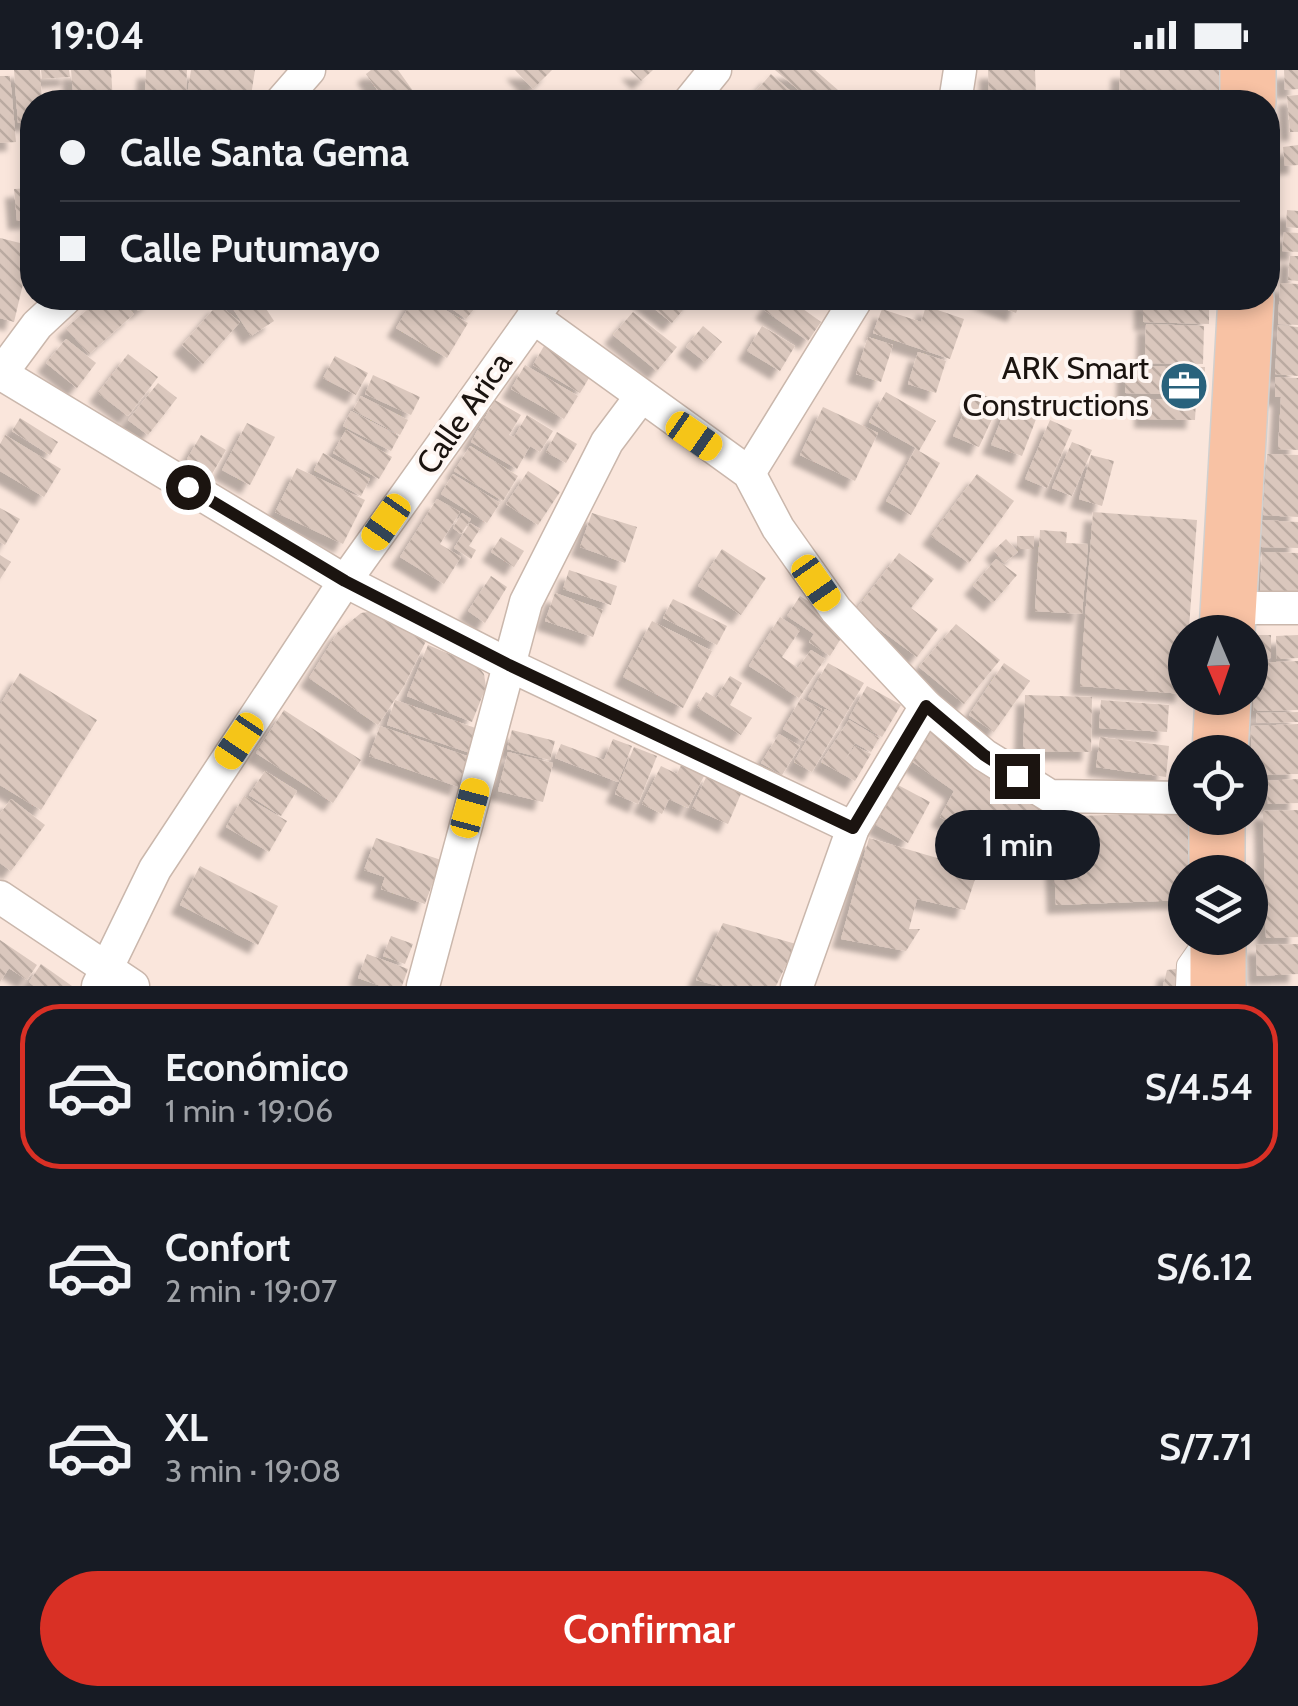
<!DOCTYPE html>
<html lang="es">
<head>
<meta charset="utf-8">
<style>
  body { margin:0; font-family:Cabin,sans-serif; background:#20242c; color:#f1f3f6; height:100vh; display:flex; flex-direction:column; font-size:38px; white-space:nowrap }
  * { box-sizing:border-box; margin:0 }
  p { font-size:32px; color:#9ea1a6 }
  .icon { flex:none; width:55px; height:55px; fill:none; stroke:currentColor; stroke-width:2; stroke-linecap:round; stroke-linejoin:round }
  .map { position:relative; height:916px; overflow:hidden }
  .drawer { display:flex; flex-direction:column; background:#171b24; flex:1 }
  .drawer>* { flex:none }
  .top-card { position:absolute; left:20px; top:20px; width:1260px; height:220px; border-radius:40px; box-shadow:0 5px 15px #0003; display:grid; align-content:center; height:220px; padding:0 40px; background:#171b24 }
  .needle { width:65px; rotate:178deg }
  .controls { position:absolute; left:1168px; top:545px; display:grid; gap:20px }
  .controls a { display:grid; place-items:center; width:100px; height:100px; border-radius:50%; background:#171b24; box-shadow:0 5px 15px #0003; font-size:50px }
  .end { position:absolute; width:45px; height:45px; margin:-22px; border:12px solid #1b1410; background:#fff; box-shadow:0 0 0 5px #fff }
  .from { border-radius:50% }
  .bubble { position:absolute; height:70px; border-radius:35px; background:#171b24; box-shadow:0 5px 15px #0003; font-size:32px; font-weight:600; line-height:70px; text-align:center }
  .car { position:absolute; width:30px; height:60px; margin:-30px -15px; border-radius:12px; box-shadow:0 0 8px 2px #0007; background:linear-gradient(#f5c518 24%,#345 0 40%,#f5c518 0 76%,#345 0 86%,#f5c518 0) }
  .top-card b { display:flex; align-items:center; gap:35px; height:95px; font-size:38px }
  .top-card b+b { border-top:2px solid #363941 }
  .top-card i { width:25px; height:25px; background:#f1f3f6 }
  ul { padding:18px 0 0; list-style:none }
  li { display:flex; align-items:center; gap:30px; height:165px; margin:0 20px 15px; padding:0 20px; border:5px solid transparent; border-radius:40px }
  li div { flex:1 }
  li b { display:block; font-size:38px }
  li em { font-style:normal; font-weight:600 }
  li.selected { border-color:#d93025 }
  li>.icon { width:90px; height:90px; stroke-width:1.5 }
  .primary-button { display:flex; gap:20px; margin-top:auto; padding:20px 40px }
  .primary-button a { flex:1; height:115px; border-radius:60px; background:#d93025; color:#fff; font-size:40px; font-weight:600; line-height:115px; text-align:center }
  .status { display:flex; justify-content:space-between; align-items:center; height:70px; padding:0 50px; background:#171b24; direction:ltr }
  .status svg { height:28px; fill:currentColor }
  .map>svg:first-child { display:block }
</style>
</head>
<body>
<div class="status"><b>19:04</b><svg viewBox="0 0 49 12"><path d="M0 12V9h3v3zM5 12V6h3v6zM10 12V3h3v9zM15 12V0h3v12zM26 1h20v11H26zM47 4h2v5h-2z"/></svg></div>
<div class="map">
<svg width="1298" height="916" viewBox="0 0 1298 916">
  <defs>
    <pattern id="building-back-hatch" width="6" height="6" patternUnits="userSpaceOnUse" patternTransform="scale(2.5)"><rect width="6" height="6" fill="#dac7bd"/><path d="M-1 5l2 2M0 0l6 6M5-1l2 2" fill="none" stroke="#baaaa1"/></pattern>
    <filter id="shadow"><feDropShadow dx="-9" dy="9" stdDeviation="2.5" flood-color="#0004"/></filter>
  </defs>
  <rect width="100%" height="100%" fill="#fae6dc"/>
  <g fill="url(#building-back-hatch)" filter="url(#shadow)">
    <path d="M14 0H40L42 32H32V52L18 53Z"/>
    <path d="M41 0H69L70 7 42 9Z"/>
    <path d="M71 0H111L113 32H74Z"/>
    <path d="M146 0H187L186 23 145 21Z"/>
    <path d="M191 0H255L250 32H186Z"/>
    <path d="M371 0H398L421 32H386L366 4Z"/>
    <path d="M515 0H552L533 19Z"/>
    <path d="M630 0H653L641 11Z"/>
    <path d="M775 0H815L846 27 841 32H813Z"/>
    <path d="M988 0H1035L1036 25 989 27Z"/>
    <path d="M1120 0H1220L1219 32H1119Z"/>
    <path d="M1284 0H1298V19L1285 20Z"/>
    <path d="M771 4 803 32H767L755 22Z"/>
    <path d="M0 6H10L16 72 0 73Z"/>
    <path d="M350 23 356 32H335Z"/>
    <path d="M1298 25V62H1290L1287 26Z"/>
    <path d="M1298 75V95L1285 96 1283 77Z"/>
    <path d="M32 118V150L17 151 14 119Z"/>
    <path d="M1287 140 1298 141V158L1286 157Z"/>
    <path d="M1284 162 1298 163V182L1282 181Z"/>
    <path d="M0 168 32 176 14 252 0 248Z"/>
    <path d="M1290 186H1298V211L1288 210Z"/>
    <path d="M1280 213 1298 214V255L1278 254Z"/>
    <path d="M101 228H119L134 244 89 284 66 258Z"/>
    <path d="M127 228H155L138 241Z"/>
    <path d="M226 228H259L274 251 251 266Z"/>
    <path d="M414 228H424L468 253 447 288 396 258Z"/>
    <path d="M437 228H483L466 249Z"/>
    <path d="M641 228H693L672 253Z"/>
    <path d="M773 228H788L821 252 808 271 764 240Z"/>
    <path d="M977 228H1022L1016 243Z"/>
    <path d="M1143 229 1209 231V254L1143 252Z"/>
    <path d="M218 234 240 252 203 294 182 275Z"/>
    <path d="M926 236 964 249 950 289 873 263 882 239 921 252Z"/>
    <path d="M633 242 677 277 657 301 613 265Z"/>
    <path d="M1146 254 1204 256 1203 294 1145 293Z"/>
    <path d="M1278 255 1298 257V306L1275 304Z"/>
    <path d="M703 256 722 272 705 292 686 277Z"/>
    <path d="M762 256 795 276 780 301 747 281Z"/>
    <path d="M868 267 893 275 881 312 856 304Z"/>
    <path d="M66 269 96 293 77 318 46 293Z"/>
    <path d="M544 276 592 303 580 323 533 295Z"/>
    <path d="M918 282 946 291 936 323 908 314Z"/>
    <path d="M128 284 158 307 128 346 98 323Z"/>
    <path d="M335 286 368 303 356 325 323 308Z"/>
    <path d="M525 295 578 326 564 349 511 319Z"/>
    <path d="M1126 296 1205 297 1204 325 1125 323Z"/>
    <path d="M373 305 420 327 411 345 365 324Z"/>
    <path d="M1275 307 1298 308V380L1278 379 1281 327H1275Z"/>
    <path d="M158 313 177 328 148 365 128 350Z"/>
    <path d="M974 321 1000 332 979 377 953 366Z"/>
    <path d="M886 322 936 351 919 381 940 393 911 445 886 431 916 378 869 352Z"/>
    <path d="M361 326 408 350 400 365 353 340Z"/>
    <path d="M1144 329 1196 330 1195 350 1143 349Z"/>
    <path d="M495 330 521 345 509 365 514 367 527 345 553 361 540 382 530 376 517 399 471 372Z"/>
    <path d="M1008 333 1038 344 1022 386 991 375Z"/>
    <path d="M823 337 878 363 855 411 800 385Z"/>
    <path d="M351 341 399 366 391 381 343 356Z"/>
    <path d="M20 348 58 372 50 385 12 361Z"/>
    <path d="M1050 350 1072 360 1047 418 1025 409Z"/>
    <path d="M247 353 275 367 250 415 222 400Z"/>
    <path d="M346 360 392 387 379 409 333 383Z"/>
    <path d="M557 362 577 374 566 393 546 382Z"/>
    <path d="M5 365 61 399 44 427 0 401V374Z"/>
    <path d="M201 365 226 380 212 404 187 389Z"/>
    <path d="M1072 372 1092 380 1072 426 1052 418Z"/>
    <path d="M470 376 518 406 503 431 454 401Z"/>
    <path d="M323 383 370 409 361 426 314 400Z"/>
    <path d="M1267 384 1298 385V447L1263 445Z"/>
    <path d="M1091 385 1114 391 1102 436 1079 429Z"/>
    <path d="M297 398 365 430 343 474 275 442Z"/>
    <path d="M528 401 560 422 538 455 506 434Z"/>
    <path d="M453 404 500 433 487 453 441 424Z"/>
    <path d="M977 404 1014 431 969 493 931 466Z"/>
    <path d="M437 429 460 442 440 474 461 487 444 514 400 487Z"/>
    <path d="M0 438 20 449 5 475 0 472Z"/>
    <path d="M1093 442 1197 450 1184 624 1080 616Z"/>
    <path d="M462 443 471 449 461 464 453 458Z"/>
    <path d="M592 443 637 457 625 493 580 477Z"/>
    <path d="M1262 450 1298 452V478L1261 477Z"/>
    <path d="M470 453 480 459 469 476 476 480 471 489 454 478Z"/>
    <path d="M1040 460 1067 462 1066 473 1088 474 1082 544 1035 541Z"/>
    <rect x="1017" y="466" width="17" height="13"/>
    <path d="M501 467 524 481 514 497 491 482Z"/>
    <path d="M1006 469 1018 482 1004 493 994 480Z"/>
    <path d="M722 479 766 508 741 545 698 516Z"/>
    <path d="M1262 482 1298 483V524L1260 522Z"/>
    <path d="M899 483 934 509 911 538 938 559 917 587 855 541Z"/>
    <path d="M0 485 11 492 0 509Z"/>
    <path d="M996 489 1017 505 993 533 973 516Z"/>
    <path d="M569 500 617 516 611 535 563 519Z"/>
    <path d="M491 506 507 517 485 553 468 541Z"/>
    <path d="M555 523 603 540 593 567 545 551Z"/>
    <path d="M800 526 848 557 830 586 809 572 814 564 787 546Z"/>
    <path d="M673 529 727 556 717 575 663 548Z"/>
    <path d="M374 541 428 567 404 616 378 655 309 608 338 562 361 543Z"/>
    <path d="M780 547 800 560 782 587 798 598 811 580 825 589 799 628 749 596Z"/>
    <path d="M652 551 712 581 683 638 623 607Z"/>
    <path d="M956 554 1000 590 964 634 919 597Z"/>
    <path d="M1252 565H1271V588L1253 589Z"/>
    <path d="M1298 565V588L1277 589 1276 566Z"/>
    <path d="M428 575 478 596 484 604 486 617 472 652 407 626Z"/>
    <path d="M1298 591V640L1254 641 1252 593Z"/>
    <path d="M828 593 864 613 812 702 794 692 825 639 838 645 808 627Z"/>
    <path d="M1004 593 1030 611 994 662 969 645Z"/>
    <path d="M20 603 97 650 41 740 0 715V635Z"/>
    <path d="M730 606 742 613 730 635 752 648 741 665 697 637 706 622 716 628Z"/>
    <path d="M867 616 901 635 882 667 849 648Z"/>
    <path d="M1025 625 1092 627 1091 682 1023 681Z"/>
    <path d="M801 628 822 639 803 671 783 659Z"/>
    <path d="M395 630 487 662 479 686 387 655Z"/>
    <path d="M1101 630 1169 635 1167 662 1099 658Z"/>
    <path d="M284 640 361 690 333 733 256 683Z"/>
    <path d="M1298 642V652L1257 653 1256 643Z"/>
    <path d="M849 650 879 668 871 682 855 673 845 690 855 676 871 684 855 711 821 692Z"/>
    <path d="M1298 654V704L1252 705 1251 656Z"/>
    <path d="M380 656 470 687 459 717 369 686Z"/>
    <path d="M931 658 1003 708 998 716 1045 742 1019 790 940 747 954 721 910 690Z"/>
    <path d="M512 660 555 671 550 690 507 679Z"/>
    <path d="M779 664 800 676 782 705 761 693Z"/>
    <path d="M1100 667 1169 676 1166 707 1096 697Z"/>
    <path d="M613 669 632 676 618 712 555 688 561 674 604 690Z"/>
    <path d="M634 677 657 686 638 734 615 724Z"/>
    <path d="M508 682 553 693 543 732 498 721Z"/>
    <path d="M683 691 706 702 688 738 669 729 662 744 642 734 661 696 677 704Z"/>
    <path d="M265 701 297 721 281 746 249 725Z"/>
    <path d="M708 703 743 719 728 754 692 738Z"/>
    <path d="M1298 709V733L1268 734 1267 711Z"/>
    <path d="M898 715 930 732 908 773 876 755Z"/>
    <path d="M244 726 287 751 269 782 226 757Z"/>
    <path d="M11 729 45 755 11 801 0 793V744Z"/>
    <path d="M1298 740V867L1266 868 1263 741Z"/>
    <path d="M1185 742V748H1202L1204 802H1185V830L1056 835 1052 747Z"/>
    <path d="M376 768 441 790 425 834 381 819 385 807 364 800Z"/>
    <path d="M869 768 978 800 965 840 917 829 909 859H920L906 881 841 869Z"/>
    <path d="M200 796 278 836 258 875 180 835Z"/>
    <path d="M723 853 796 874 776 916H719L696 910Z"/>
    <path d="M391 866 413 874 405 894 383 886Z"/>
    <path d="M0 870 37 895 27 910 9 898 0 912Z"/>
    <path d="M1298 874V904L1257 906 1256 875Z"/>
    <path d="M367 884 408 899 402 916H381L358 908Z"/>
    <path d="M41 894 72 916H34L29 912Z"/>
    <path d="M1176 899V916H1163L1167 900Z"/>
  </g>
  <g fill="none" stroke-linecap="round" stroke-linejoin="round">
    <g stroke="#cab7ac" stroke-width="20">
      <path id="lane" d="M1185 916 1186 895 1202 872"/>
    </g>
    <g stroke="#cab7ac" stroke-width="35">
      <g id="street">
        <path d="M281 32 309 0"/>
        <path d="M689 32 715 0"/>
        <path d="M955 32 960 0"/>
        <path d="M533 247 749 403 778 458 836 540 926 636 984 685 1050 726 1185 728"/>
        <path d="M0 303 345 511 509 595 853 758"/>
        <path d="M0 305 37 255 66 228"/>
        <path d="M749 403 857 228"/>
        <path d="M1229 538H1298"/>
        <path d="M0 827 133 916"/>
        <path d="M98 916 155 799 345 511 547 228"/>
        <path d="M423 916 526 532 607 372 640 328"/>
        <path d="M797 916 853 758 926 636"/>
      </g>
    </g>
    <g stroke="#d1d0cf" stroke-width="58">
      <g id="highway">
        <path d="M1248 0V32"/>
        <path d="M1227 562 1246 228"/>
        <path d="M1220 682 1223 628"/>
        <path d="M1217 748V802"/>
        <path d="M1218 868V916"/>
      </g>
    </g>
    <use href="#lane" stroke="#fff" stroke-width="18"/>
    <use href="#street" stroke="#fff" stroke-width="32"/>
    <use href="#highway" stroke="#f8c2a4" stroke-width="55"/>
  </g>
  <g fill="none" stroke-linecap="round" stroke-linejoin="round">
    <path stroke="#1b1410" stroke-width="12" d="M188 417 345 511 509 595 853 758 926 636 984 685 1017 706"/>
  </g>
  <defs>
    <g id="office-disc" transform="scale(2.5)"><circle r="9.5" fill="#29627c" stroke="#fef6f2"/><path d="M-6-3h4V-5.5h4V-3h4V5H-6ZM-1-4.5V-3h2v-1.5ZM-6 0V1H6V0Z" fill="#fff"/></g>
  </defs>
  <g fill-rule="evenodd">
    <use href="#office-disc" x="1184" y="316"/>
  </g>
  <g text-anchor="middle" stroke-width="8" stroke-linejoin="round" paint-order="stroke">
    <g font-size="32" fill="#1b1410" stroke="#fef6f2" text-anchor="end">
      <text x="1149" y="309">ARK Smart<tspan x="1149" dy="37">Constructions</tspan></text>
    </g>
    <g font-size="32" fill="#1b1410" stroke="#fef6f2">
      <text transform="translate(464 343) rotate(-55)" y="11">Calle Arica</text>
    </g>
  </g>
</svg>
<div class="controls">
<a><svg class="needle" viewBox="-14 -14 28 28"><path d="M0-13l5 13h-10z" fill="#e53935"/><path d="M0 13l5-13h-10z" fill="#9ea1a6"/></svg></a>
<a><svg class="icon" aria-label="locate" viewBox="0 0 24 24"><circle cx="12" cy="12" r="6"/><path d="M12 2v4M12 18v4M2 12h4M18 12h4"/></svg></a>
<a><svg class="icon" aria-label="layers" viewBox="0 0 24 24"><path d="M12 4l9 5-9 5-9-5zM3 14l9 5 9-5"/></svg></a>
</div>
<i class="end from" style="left:188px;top:417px"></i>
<i class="end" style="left:1017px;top:706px"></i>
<div class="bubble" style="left:935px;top:740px;width:165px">1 min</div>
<i class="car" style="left:694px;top:366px;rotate:125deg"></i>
<i class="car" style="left:386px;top:452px;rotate:215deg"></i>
<i class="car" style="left:816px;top:513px;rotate:145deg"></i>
<i class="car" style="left:239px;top:671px;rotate:214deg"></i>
<i class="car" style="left:470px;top:738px;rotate:15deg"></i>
<div class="top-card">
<b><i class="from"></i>Calle Santa Gema</b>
<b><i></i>Calle Putumayo</b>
</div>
</div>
<section class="drawer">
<ul>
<li class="selected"><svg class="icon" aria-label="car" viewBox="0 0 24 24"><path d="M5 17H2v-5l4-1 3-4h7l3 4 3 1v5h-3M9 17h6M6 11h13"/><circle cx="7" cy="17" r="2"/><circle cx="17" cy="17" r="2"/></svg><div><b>Económico</b><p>1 min · 19:06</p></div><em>S/4.54</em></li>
<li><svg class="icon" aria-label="car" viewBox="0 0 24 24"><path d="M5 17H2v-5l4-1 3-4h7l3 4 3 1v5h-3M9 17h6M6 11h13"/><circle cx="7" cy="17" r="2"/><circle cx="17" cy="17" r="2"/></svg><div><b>Confort</b><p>2 min · 19:07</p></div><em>S/6.12</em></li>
<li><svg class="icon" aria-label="car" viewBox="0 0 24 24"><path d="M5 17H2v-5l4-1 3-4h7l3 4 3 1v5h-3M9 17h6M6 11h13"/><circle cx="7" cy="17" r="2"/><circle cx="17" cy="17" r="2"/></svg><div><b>XL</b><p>3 min · 19:08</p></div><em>S/7.71</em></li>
</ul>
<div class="primary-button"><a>Confirmar</a></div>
</section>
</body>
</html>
